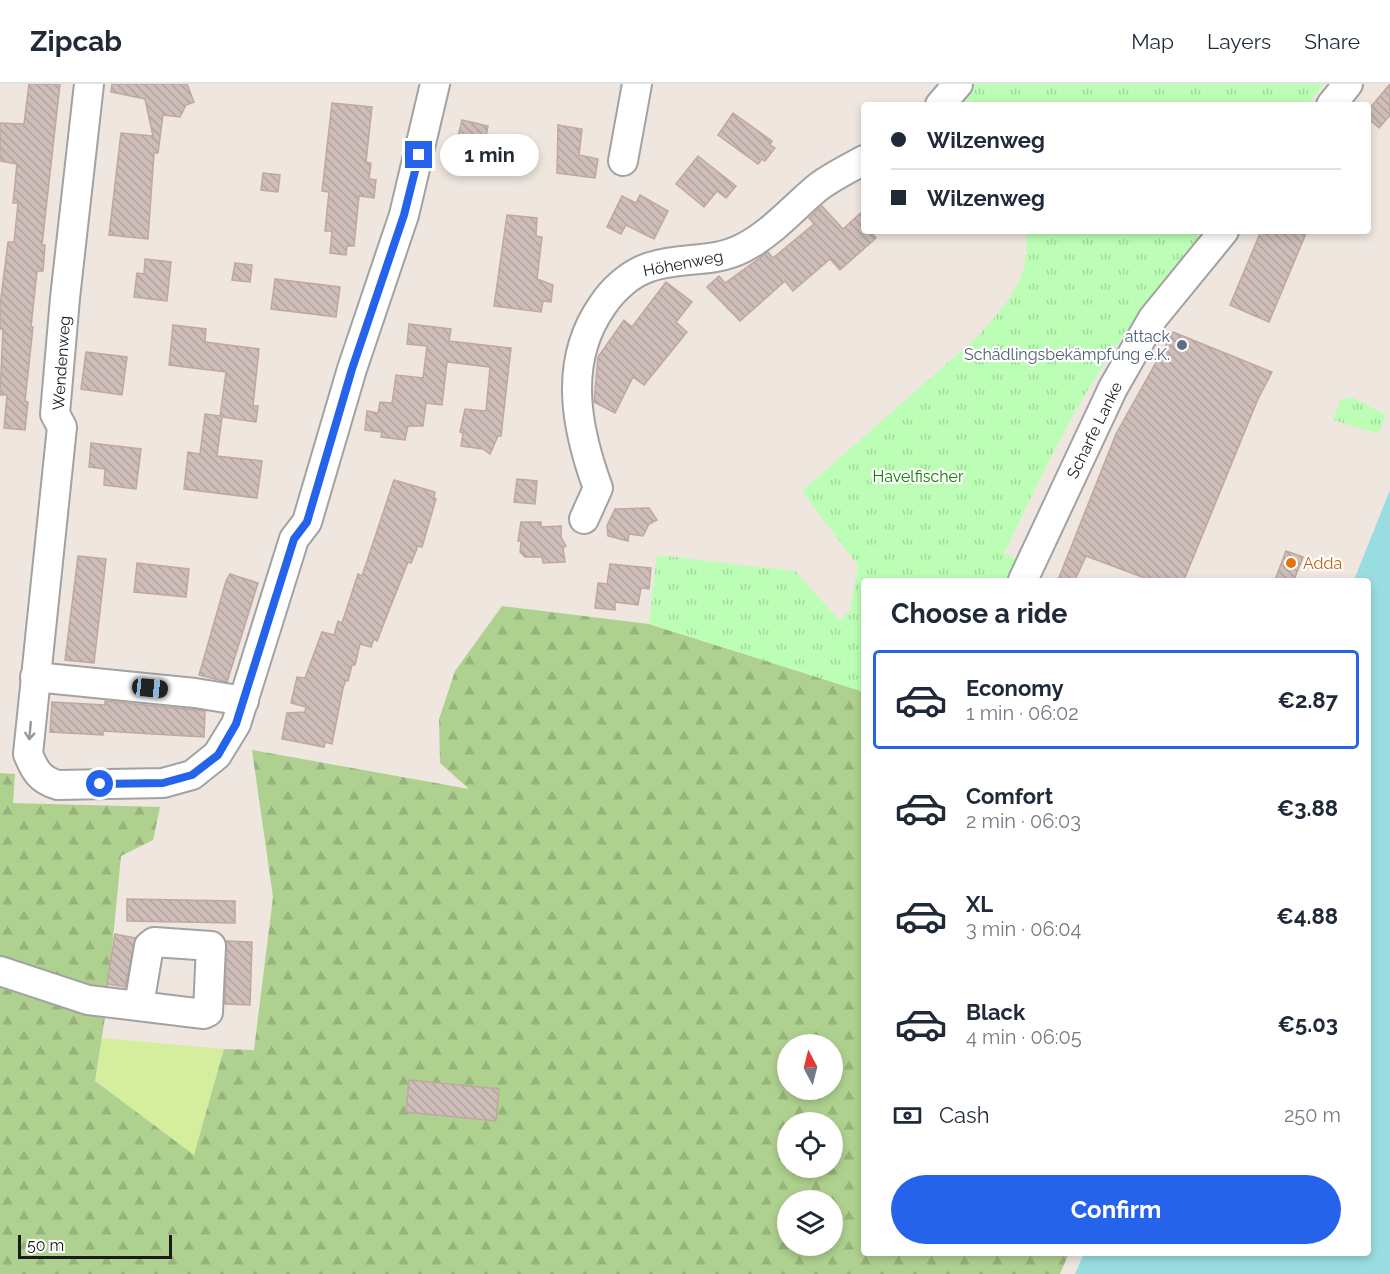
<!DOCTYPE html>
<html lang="en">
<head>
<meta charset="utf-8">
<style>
  body { margin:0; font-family:Raleway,sans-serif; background:#f6f6f7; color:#1f2937; height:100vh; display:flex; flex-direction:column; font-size:22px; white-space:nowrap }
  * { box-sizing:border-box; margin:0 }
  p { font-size:20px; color:#747a83 }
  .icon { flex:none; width:33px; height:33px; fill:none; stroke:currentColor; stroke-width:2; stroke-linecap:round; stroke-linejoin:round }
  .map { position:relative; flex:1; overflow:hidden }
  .details { position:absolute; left:861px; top:494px; width:510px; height:678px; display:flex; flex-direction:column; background:#fff; border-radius:6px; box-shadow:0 3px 9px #0003 }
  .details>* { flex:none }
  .banner { position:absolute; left:861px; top:18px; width:510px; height:132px; border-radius:6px; box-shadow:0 3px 9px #0003; display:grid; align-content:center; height:132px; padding:0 30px; background:#fff }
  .needle { width:39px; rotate:353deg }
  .fabs { position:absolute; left:777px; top:950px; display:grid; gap:12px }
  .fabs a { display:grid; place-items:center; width:66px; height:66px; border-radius:50%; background:#fff; box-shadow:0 3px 9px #0003; font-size:30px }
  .scale { position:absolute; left:18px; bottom:15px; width:154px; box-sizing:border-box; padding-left:6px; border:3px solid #1b1b1b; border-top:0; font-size:16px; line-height:21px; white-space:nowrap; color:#1b1b1b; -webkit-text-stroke:4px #fff; paint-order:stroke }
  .end { position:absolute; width:27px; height:27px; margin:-14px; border:8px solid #2563eb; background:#fff; box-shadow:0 0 0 3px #fff }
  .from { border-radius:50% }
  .bubble { position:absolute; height:42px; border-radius:21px; background:#fff; box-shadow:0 3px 9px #0003; font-size:20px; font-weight:700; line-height:42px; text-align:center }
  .car { position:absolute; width:18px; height:36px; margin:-18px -9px; border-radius:8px; box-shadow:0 0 4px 2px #0007; background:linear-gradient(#222 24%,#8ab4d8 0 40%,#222 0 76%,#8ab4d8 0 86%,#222 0) }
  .banner b { display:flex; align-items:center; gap:21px; height:57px; font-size:22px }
  .banner b+b { border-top:2px solid #e0e1e3 }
  .banner i { width:15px; height:15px; background:#1f2937 }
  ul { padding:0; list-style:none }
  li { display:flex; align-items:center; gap:18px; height:99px; margin:0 12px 9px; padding:0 18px; border:3px solid transparent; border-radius:6px }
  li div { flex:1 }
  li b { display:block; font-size:22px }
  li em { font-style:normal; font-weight:700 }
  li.selected { border-color:#2563eb }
  li>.icon { width:54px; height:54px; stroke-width:1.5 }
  h2 { padding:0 30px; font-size:27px; line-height:72px }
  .pay { display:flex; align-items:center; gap:15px; height:66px; padding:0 30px; font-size:22px }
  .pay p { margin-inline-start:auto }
  .primary-button { display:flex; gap:12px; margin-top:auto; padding:12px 30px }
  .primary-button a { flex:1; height:69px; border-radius:36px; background:#2563eb; color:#fff; font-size:24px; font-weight:700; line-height:69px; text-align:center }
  header { display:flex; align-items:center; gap:36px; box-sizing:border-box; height:84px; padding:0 30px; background:#fff; border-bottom:2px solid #e0e1e3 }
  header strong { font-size:28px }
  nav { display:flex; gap:33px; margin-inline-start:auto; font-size:21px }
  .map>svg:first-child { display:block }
</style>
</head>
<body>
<header>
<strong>Zipcab</strong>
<nav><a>Map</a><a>Layers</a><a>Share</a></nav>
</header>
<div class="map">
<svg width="1390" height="1190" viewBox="0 0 1390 1190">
  <defs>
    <pattern id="forest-firs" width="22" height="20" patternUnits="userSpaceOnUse" patternTransform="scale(1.5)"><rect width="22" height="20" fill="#afd18f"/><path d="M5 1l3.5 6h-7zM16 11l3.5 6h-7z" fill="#96b37b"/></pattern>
    <pattern id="park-tufts" width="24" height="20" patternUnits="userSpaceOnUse" patternTransform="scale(1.5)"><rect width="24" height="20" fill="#bcfeb5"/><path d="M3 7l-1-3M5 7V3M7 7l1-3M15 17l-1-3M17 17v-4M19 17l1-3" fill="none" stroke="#a1d99b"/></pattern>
    <pattern id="building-back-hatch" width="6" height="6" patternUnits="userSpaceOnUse" patternTransform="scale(1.5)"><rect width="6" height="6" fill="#cebdb8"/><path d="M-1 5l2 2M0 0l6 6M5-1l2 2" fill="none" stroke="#b0a29e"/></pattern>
  </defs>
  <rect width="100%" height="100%" fill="#eee6df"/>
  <path fill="#d4ee9e" d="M102 954 224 965 194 1072 95 997Z"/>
  <path fill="url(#forest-firs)" fill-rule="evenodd" d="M502 522 649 540 864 608V1168L1069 1169 1060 1190H0V689L15 690 13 719 160 723 153 756 121 772 106 927 95 997 194 1071 224 965 254 966 273 813 252 666 469 705 440 679 439 635 455 587ZM788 960H832V1005H788ZM788 1038H832V1083H788ZM788 1116H832V1161H788Z"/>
  <g fill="url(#park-tufts)">
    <path d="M967 0H1324L1307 21H950Z"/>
    <path d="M1026 147H1203C1151 210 1101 278 1063 350 1042 389 1024 429 1004 469L1021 478 1013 496H864V608L649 540 657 471 795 487 839 536 850 527 858 482 802 407 978 252C1008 219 1031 194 1026 147Z"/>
    <path d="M1351 313 1386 331 1378 350 1333 336 1340 316Z"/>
  </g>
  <path fill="#9adde0" d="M1390 406V1190H1075L1084 1169 1368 1168V496H1354Z"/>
  <g fill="url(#building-back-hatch)" stroke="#c0a8a0" stroke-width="1.5">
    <path d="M29 0H60L42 161H45L43 187H37L31 243H33L25 317 28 318 25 346 4 344 7 311H0L3 245H0V222L8 158H14L18 119H13L17 80 0 77V39L24 40Z"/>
    <path d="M112 0H187L194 18 186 21 180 33 163 31 158 69H154L148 155 109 151 121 49 153 52 145 15 111 8Z"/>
    <path d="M1390 0V31L1379 44 1368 34V26Z"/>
    <path d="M332 19 372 23 366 78 371 79 369 95 376 96 374 114 359 112 354 162H347L346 171 330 169 332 147H325L329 108 322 107Z"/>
    <path d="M733 29 772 57 770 61 775 64 765 77 762 75 758 80 718 51Z"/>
    <path d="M462 36 488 42 484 62 457 57Z"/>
    <path d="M558 41 582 45 579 71 598 75 595 94 557 89Z"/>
    <path d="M698 72 736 102 726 114 717 107 704 123 676 100Z"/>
    <path d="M263 89 280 91 278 108 261 106Z"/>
    <path d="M640 111 668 127 654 155 626 141 621 150 607 143 622 112 636 119Z"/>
    <path d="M822 122 843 145 864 126V147H870L876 154 840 186 830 175 793 207 785 197 740 237 707 203 719 192 725 199 768 168 773 174 814 140 809 134Z"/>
    <path d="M507 131 537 134 536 152 542 153 537 195 553 201 551 218 543 217 541 228 494 222Z"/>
    <path d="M1261 147H1307L1269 238 1230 221Z"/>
    <path d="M145 175 171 178 167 217 134 213 137 189 144 190Z"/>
    <path d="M235 179 252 181 250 198 232 196Z"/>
    <path d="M275 195 340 203 336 233 271 225Z"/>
    <path d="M666 198 692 218 676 238 687 248 644 301 633 293 615 329 594 318 598 273 624 236 632 243Z"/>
    <path d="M409 240 451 245 449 257 511 264 501 352H498L490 370 483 365 461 362 463 349 460 348 465 325 486 327 490 283 447 278 442 321 426 319 423 342H408L405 356 381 353 382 348 365 346 367 327 378 329 380 318 392 319 396 291 423 294 427 262 407 260Z"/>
    <path d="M173 241 206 245 205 258 259 265 253 322H258L256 338 222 333 217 372 262 377 257 414 184 405 188 368 200 370 205 330 220 332 226 288 169 281Z"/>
    <path d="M1173 248 1272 288 1258 315 1184 496H1150L1086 472 1075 496H1058L1116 350Z"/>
    <path d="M86 268 127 273 122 311 81 305Z"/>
    <path d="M91 359 141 365 136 405 104 401 105 385 89 383Z"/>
    <path d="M517 395 537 397 535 420 514 418Z"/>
    <path d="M394 396 435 408 434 414 436 415 422 463 418 462 411 479 408 478 377 557 374 555 371 563 360 560 355 581H352L348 597 346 596 343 604 332 660 325 658 324 663 282 655 287 629 305 628 306 623 291 619 297 593 305 594 322 548 334 551 338 537 342 539 358 490 362 492Z"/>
    <path d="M649 424 657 436 649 440 643 452 629 450 628 457 608 452 607 442 615 425Z"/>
    <path d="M521 438H541V443L561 442V453L566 462 563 464 565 478 543 479 542 473H525L520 468 521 457H518Z"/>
    <path d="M1286 467 1303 473 1294 496H1275Z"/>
    <path d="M78 472 106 475 94 579 65 576Z"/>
    <path d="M137 479 189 485 186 513 134 508Z"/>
    <path d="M610 480 651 484 649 505 641 504 638 521 615 518V526L595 524 598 499 607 500Z"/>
    <path d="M230 490 258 499 227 598 199 591 226 497Z"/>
    <path d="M105 617 205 627 204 653 103 647V651L50 648 52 618 105 621Z"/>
    <path d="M127 815 235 817V839L127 837Z"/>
    <path d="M115 850 136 854 125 903 107 900Z"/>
    <path d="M226 857 252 858 250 921 225 920Z"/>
    <path d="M409 996 499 1005 496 1037 406 1028Z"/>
  </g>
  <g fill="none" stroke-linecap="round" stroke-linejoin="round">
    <g stroke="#a2a2a2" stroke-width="32">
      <g id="minor">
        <path d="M89 0 65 214 55 330 62 343 28 670C35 687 40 696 58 701L163 699 192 691 217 671 236 640 294 455 307 438 352 285 404 131 435 0"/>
        <path d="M940 21 958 0"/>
        <path d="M1331 21 1348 0"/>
        <path d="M623 77 637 0"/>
        <path d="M584 435 598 404C576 344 563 278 602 222 613 205 631 189 650 183 681 172 712 180 743 164 771 150 793 124 817 104 831 93 848 85 864 76"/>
        <path d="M1023 496 1113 304 1153 234 1224 147"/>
        <path d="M35 593 195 609 244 617"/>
        <path d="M0 887 88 916 204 930 208 928 211 862 154 858 149 862 139 921"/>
      </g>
    </g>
    <use href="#minor" stroke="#fff" stroke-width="28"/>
  </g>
  <defs><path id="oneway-shaft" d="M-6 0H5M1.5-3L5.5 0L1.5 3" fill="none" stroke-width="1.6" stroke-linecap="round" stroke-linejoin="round" transform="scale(1.5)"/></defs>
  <use stroke="#989898" href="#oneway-shaft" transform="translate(30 647) rotate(95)"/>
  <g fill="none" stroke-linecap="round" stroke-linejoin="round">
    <path stroke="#2563eb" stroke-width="8" d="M100 700 163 699 192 691 218 671 236 640 294 455 307 438 352 285 404 131 419 71"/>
  </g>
  <circle fill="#5c6f8a" stroke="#fff" stroke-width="2" cx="1182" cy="261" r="6"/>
  <circle fill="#e8710a" stroke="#fff" stroke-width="2" cx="1291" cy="479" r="6"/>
  <g text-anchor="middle" stroke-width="4.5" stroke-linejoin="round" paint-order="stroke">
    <g font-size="16" fill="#1b1b1b" stroke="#fff">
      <text transform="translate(683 179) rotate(-11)" y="6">Höhenweg</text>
      <text transform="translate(61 279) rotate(-86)" y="6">Wendenweg</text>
      <text transform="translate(1094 346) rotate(-64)" y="6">Scharfe Lanke</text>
    </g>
    <g font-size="16" fill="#4e5e75" stroke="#fff" text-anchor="end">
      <text x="1170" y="258">attack<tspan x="1170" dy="18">Schädlingsbekämpfung e.K.</tspan></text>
    </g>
    <g font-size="16" fill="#0e8001" stroke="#fff">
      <text x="918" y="398">Havelfischer</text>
    </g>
    <g font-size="16" fill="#c56008" stroke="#fff" text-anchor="start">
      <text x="1303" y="485">Adda</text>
    </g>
  </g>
</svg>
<div class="fabs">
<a><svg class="needle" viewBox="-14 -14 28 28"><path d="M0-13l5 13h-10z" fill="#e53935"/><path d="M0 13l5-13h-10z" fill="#747a83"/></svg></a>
<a><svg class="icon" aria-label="locate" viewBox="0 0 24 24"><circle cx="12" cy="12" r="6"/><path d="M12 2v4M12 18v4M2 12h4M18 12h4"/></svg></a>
<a><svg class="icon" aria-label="layers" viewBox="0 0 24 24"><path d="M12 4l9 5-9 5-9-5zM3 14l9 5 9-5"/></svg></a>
</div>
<div class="scale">50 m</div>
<i class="end from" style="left:100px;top:700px"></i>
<i class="end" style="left:419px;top:71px"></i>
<div class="bubble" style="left:440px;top:50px;width:99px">1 min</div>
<i class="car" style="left:150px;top:604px;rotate:96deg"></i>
<div class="banner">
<b><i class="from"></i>Wilzenweg</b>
<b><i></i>Wilzenweg</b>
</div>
<section class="details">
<h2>Choose a ride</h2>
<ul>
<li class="selected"><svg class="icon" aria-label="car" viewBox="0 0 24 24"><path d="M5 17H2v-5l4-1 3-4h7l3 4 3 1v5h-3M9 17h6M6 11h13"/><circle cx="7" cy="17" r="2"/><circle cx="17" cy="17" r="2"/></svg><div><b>Economy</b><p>1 min · 06:02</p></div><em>€2.87</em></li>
<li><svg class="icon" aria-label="car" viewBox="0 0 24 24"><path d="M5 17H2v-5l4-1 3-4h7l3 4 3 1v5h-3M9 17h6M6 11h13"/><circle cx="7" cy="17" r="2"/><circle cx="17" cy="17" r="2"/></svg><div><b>Comfort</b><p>2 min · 06:03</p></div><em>€3.88</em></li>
<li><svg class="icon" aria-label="car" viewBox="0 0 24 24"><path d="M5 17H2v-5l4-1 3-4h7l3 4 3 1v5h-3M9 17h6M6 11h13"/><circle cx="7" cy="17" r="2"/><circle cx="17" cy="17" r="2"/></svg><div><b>XL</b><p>3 min · 06:04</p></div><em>€4.88</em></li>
<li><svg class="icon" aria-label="car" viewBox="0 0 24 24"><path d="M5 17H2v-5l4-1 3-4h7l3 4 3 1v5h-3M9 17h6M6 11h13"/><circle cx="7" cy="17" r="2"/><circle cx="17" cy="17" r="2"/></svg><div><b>Black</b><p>4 min · 06:05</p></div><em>€5.03</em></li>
</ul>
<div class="pay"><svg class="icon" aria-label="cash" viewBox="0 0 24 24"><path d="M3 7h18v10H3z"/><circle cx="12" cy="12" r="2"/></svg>Cash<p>250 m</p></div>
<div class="primary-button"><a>Confirm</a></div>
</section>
</div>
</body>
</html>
